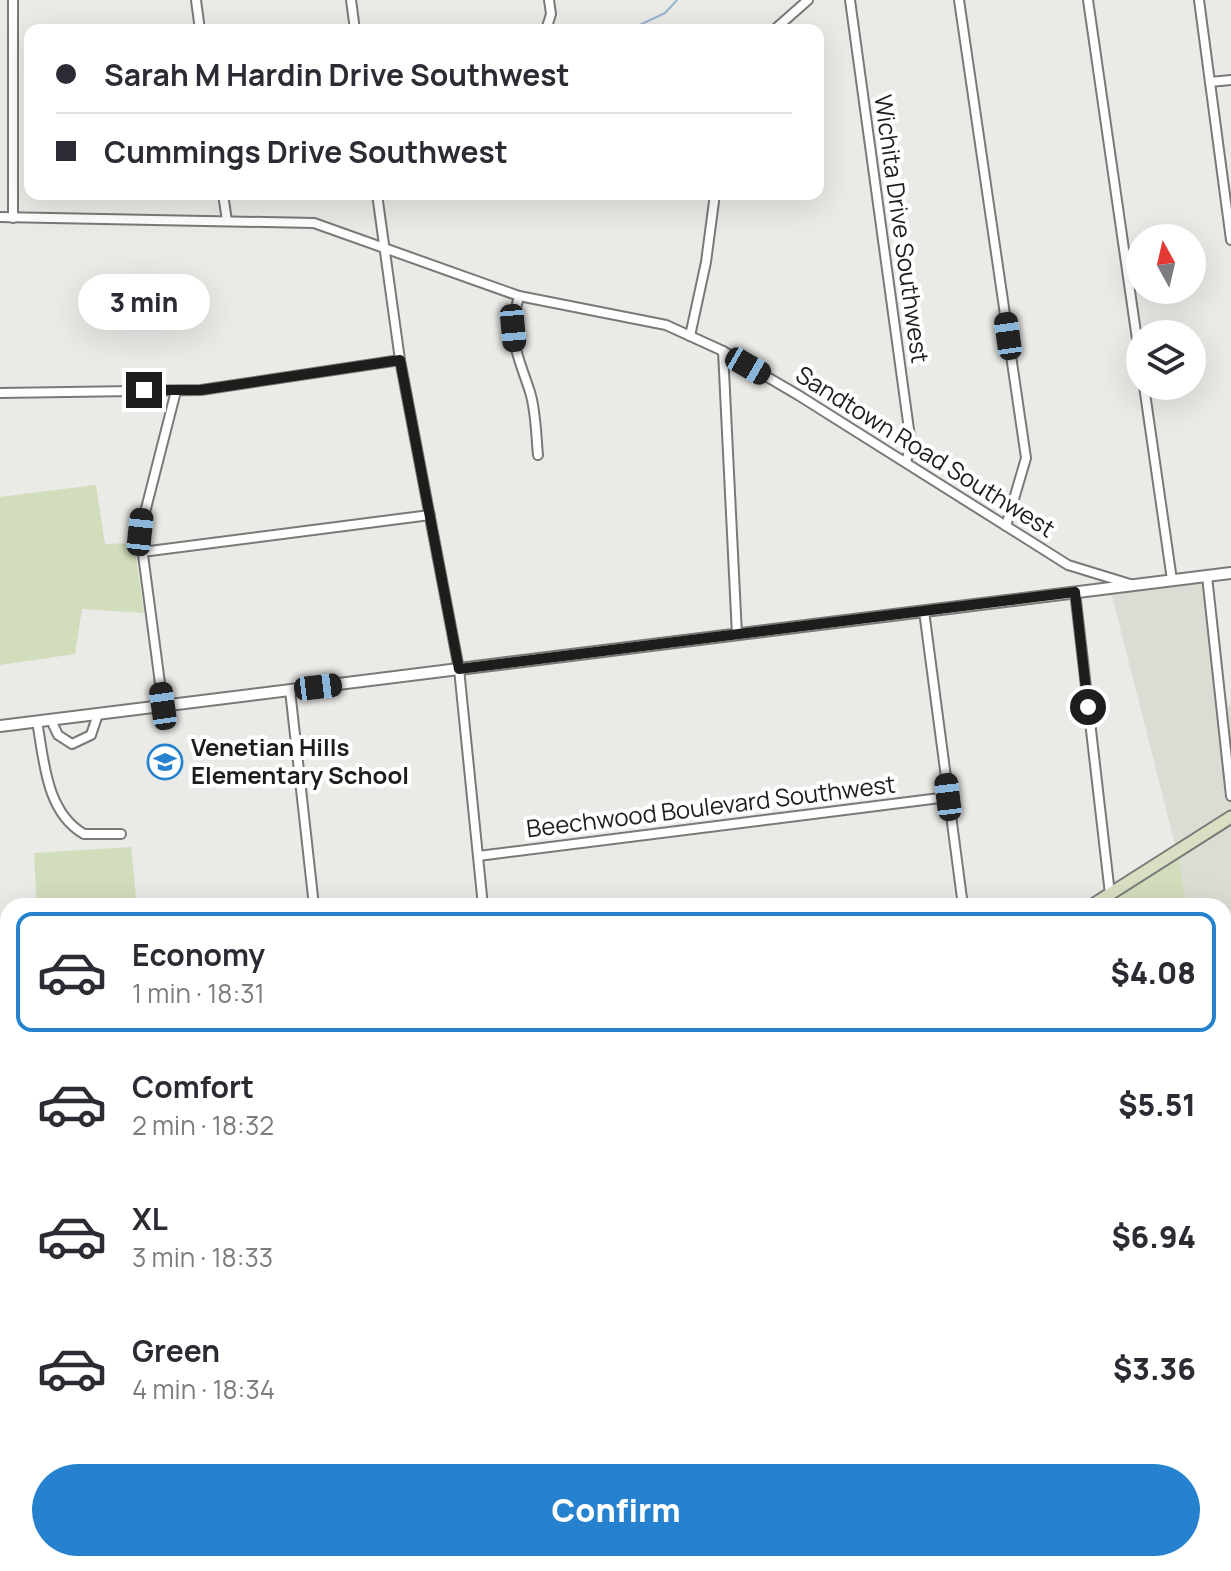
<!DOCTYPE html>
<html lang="en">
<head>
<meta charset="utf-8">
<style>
  body { margin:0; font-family:Manrope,sans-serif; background:#f2f2f3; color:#2b2b33; height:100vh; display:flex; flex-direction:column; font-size:30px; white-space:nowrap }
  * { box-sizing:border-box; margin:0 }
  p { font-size:26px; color:#7c7c81 }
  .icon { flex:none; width:44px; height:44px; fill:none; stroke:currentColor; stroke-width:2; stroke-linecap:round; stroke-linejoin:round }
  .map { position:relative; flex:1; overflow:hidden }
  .drawer { position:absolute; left:0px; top:898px; width:1232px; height:674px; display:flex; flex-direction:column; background:#fff; border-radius:24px 24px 0 0; box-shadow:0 8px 32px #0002 }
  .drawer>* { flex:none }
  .top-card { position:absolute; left:24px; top:24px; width:800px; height:176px; border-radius:16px; box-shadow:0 8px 32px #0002; display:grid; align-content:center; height:176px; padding:0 32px; background:#fff }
  .needle { width:52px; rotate:352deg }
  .controls { position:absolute; left:1126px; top:224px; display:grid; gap:16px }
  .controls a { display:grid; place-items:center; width:80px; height:80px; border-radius:50%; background:#fff; box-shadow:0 8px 32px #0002; font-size:40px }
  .end { position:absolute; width:36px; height:36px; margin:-18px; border:10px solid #1d1d1c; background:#fff; box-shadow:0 0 0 4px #fff }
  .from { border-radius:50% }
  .bubble { position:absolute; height:56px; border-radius:28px; background:#fff; box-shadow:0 8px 32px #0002; font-size:26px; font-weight:800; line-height:56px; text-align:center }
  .car { position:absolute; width:24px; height:48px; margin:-24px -12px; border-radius:10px; box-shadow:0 0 6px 2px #0007; background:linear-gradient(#222 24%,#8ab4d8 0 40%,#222 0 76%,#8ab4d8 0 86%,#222 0) }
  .top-card b { display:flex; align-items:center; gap:28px; height:76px; font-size:30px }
  .top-card b+b { border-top:2px solid #e1e1e2 }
  .top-card i { width:20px; height:20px; background:#2b2b33 }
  ul { padding:14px 0 0; list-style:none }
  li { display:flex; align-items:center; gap:24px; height:120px; margin:0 16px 12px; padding:0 16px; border:4px solid transparent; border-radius:16px }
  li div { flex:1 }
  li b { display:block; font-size:30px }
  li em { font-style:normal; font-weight:800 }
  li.on { border-color:#2681ce }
  li>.icon { width:72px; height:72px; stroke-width:1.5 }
  .primary-button { display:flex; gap:16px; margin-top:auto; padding:16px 32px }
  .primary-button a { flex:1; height:92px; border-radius:48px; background:#2681ce; color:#fff; font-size:32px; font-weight:800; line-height:92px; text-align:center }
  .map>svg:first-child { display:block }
</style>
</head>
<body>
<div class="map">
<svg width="1231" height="1571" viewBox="0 0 1231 1571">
  <rect width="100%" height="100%" fill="#eaebe7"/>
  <g fill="#daddd3">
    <path d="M1210 578 1225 707 1231 704V1177L1224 1188V906H1187L1176 848 1110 588Z"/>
    <path d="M891 1564H1081L1082 1571H891Z"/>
  </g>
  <g fill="#d2ddbc">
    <path d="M96 485 105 544 134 543 144 613 82 609 75 654 0 665V497Z"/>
    <path d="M131 847 137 906H37L34 853Z"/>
    <path d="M1177 850 1187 906H1094Z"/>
    <path d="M1231 1177V1571H1082L1081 1564H1224V1188Z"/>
  </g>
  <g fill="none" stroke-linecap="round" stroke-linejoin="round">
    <g stroke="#9ab4cf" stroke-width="2">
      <path d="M629 30 665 13 677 0"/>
      <path d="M1224 1522 1229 1514 1231 1463"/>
      <path d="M316 1571 317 1564"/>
      <path d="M1190 1571 1194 1564"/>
    </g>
    <g stroke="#797a77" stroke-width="12">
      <g id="minor">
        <path d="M13 0V218"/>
        <path d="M196 0 200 30"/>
        <path d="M351 0 355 30"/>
        <path d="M850 0 911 444 906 462"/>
        <path d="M959 0 1026 458 1006 526"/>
        <path d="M1088 0 1140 360"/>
        <path d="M1199 0 1231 240"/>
        <path d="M546 30 551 14 549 0"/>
        <path d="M774 30 808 0"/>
        <path d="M1210 82 1231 80"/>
        <path d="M223 194 227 221"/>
        <path d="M377 194 400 360 459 669 483 906"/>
        <path d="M0 217 314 223 519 296 666 325 723 351 798 395 1068 565 1130 584"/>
        <path d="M519 296C507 340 517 352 530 392 536 411 536 435 538 455"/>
        <path d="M690 336 706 262 715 194"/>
        <path d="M723 351 737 635"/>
        <path d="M1144 386 1172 580"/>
        <path d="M0 393 201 390 400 360"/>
        <path d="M142 552 430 515"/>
        <path d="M1207 576 1231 796"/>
        <path d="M1075 592 1110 894"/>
        <path d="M924 611 963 906"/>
        <path d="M290 690 314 906"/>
        <path d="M163 706 140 532 176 391"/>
        <path d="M51 720 58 735 72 744 91 735 98 714"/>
        <path d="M37 721C44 761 46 812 84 834H121"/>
        <path d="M478 856 948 797"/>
        <path d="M1224 1186 1231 1172"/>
        <path d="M0 1221 8 1236"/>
        <path d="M69 1564 70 1571"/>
        <path d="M191 1564 192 1571"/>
        <path d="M434 1564 436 1571"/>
        <path d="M456 1564 457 1571"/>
        <path d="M547 1564 548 1571"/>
        <path d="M627 1564 628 1571"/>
        <path d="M1108 1564 1109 1571"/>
        <path d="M355 1566 356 1571"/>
      </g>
    </g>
    <g stroke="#797a77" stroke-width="14">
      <g id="tertiary">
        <path d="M0 726 1231 573"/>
        <path d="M891 1564 892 1571"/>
      </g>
    </g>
    <g stroke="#797a77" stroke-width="15">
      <g id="secondary">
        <path d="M1091 906 1231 817"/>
        <path d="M0 1513 8 1507"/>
      </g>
    </g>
    <use href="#minor" stroke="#fff" stroke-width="8"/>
    <use href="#tertiary" stroke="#fff" stroke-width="10"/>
    <use href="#secondary" stroke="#d8dfc2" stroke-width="11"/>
  </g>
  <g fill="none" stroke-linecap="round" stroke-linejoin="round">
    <path stroke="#1d1d1c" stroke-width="10" d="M144 390H201L400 360 459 669 1075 592 1088 707"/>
  </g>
  <defs>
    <g id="school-ring" transform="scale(1.8)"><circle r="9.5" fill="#fff" stroke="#2681ce" stroke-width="1.5"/><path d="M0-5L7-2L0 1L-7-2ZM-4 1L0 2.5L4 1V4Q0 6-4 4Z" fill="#2681ce"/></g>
  </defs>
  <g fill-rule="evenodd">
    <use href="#school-ring" x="165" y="762"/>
  </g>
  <g text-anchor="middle" stroke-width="8" stroke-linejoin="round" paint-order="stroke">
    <g font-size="24" fill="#1d1d1c" stroke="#fff">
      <text transform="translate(901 229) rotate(82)" y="8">Wichita Drive Southwest</text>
      <text transform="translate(925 452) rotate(32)" y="8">Sandtown Road Southwest</text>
      <text transform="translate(711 807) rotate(-7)" y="8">Beechwood Boulevard Southwest</text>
    </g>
    <g font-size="24" font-weight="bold" fill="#1d1d1c" stroke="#fff" text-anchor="start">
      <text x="191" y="756">Venetian Hills<tspan x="191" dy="28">Elementary School</tspan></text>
    </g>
  </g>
</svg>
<div class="controls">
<a><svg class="needle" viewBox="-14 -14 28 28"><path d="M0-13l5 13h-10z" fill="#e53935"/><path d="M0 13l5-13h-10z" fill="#7c7c81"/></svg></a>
<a><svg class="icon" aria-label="layers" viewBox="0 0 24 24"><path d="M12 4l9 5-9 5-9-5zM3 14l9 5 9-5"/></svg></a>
</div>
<i class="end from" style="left:1088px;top:707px"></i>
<i class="end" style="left:144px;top:390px"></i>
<div class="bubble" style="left:78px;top:274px;width:132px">3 min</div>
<i class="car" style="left:513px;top:328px;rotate:175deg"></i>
<i class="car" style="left:1008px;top:336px;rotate:352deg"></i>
<i class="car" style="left:748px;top:366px;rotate:120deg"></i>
<i class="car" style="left:140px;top:532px;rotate:6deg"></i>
<i class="car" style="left:318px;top:687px;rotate:83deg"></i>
<i class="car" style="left:163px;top:706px;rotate:352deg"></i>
<i class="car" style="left:948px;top:797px;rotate:353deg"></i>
<div class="top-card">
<b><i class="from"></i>Sarah M Hardin Drive Southwest</b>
<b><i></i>Cummings Drive Southwest</b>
</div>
<section class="drawer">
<ul>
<li class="on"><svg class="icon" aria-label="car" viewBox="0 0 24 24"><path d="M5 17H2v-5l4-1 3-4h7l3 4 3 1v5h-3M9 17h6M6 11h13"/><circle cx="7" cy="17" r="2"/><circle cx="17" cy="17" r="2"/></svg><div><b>Economy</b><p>1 min · 18:31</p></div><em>$4.08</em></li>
<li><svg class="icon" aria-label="car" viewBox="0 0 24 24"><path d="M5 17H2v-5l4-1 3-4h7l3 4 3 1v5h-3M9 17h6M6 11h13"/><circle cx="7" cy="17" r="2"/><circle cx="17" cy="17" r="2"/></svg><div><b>Comfort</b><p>2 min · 18:32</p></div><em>$5.51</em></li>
<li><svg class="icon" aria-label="car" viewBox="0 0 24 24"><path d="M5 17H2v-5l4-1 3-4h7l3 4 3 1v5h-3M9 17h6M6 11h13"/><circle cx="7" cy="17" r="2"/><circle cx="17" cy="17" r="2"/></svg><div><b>XL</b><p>3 min · 18:33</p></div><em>$6.94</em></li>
<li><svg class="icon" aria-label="car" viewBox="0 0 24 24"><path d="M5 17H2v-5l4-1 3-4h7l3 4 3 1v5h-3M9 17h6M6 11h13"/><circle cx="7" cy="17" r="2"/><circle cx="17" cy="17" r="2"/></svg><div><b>Green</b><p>4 min · 18:34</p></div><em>$3.36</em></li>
</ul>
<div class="primary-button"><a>Confirm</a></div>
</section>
</div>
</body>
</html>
